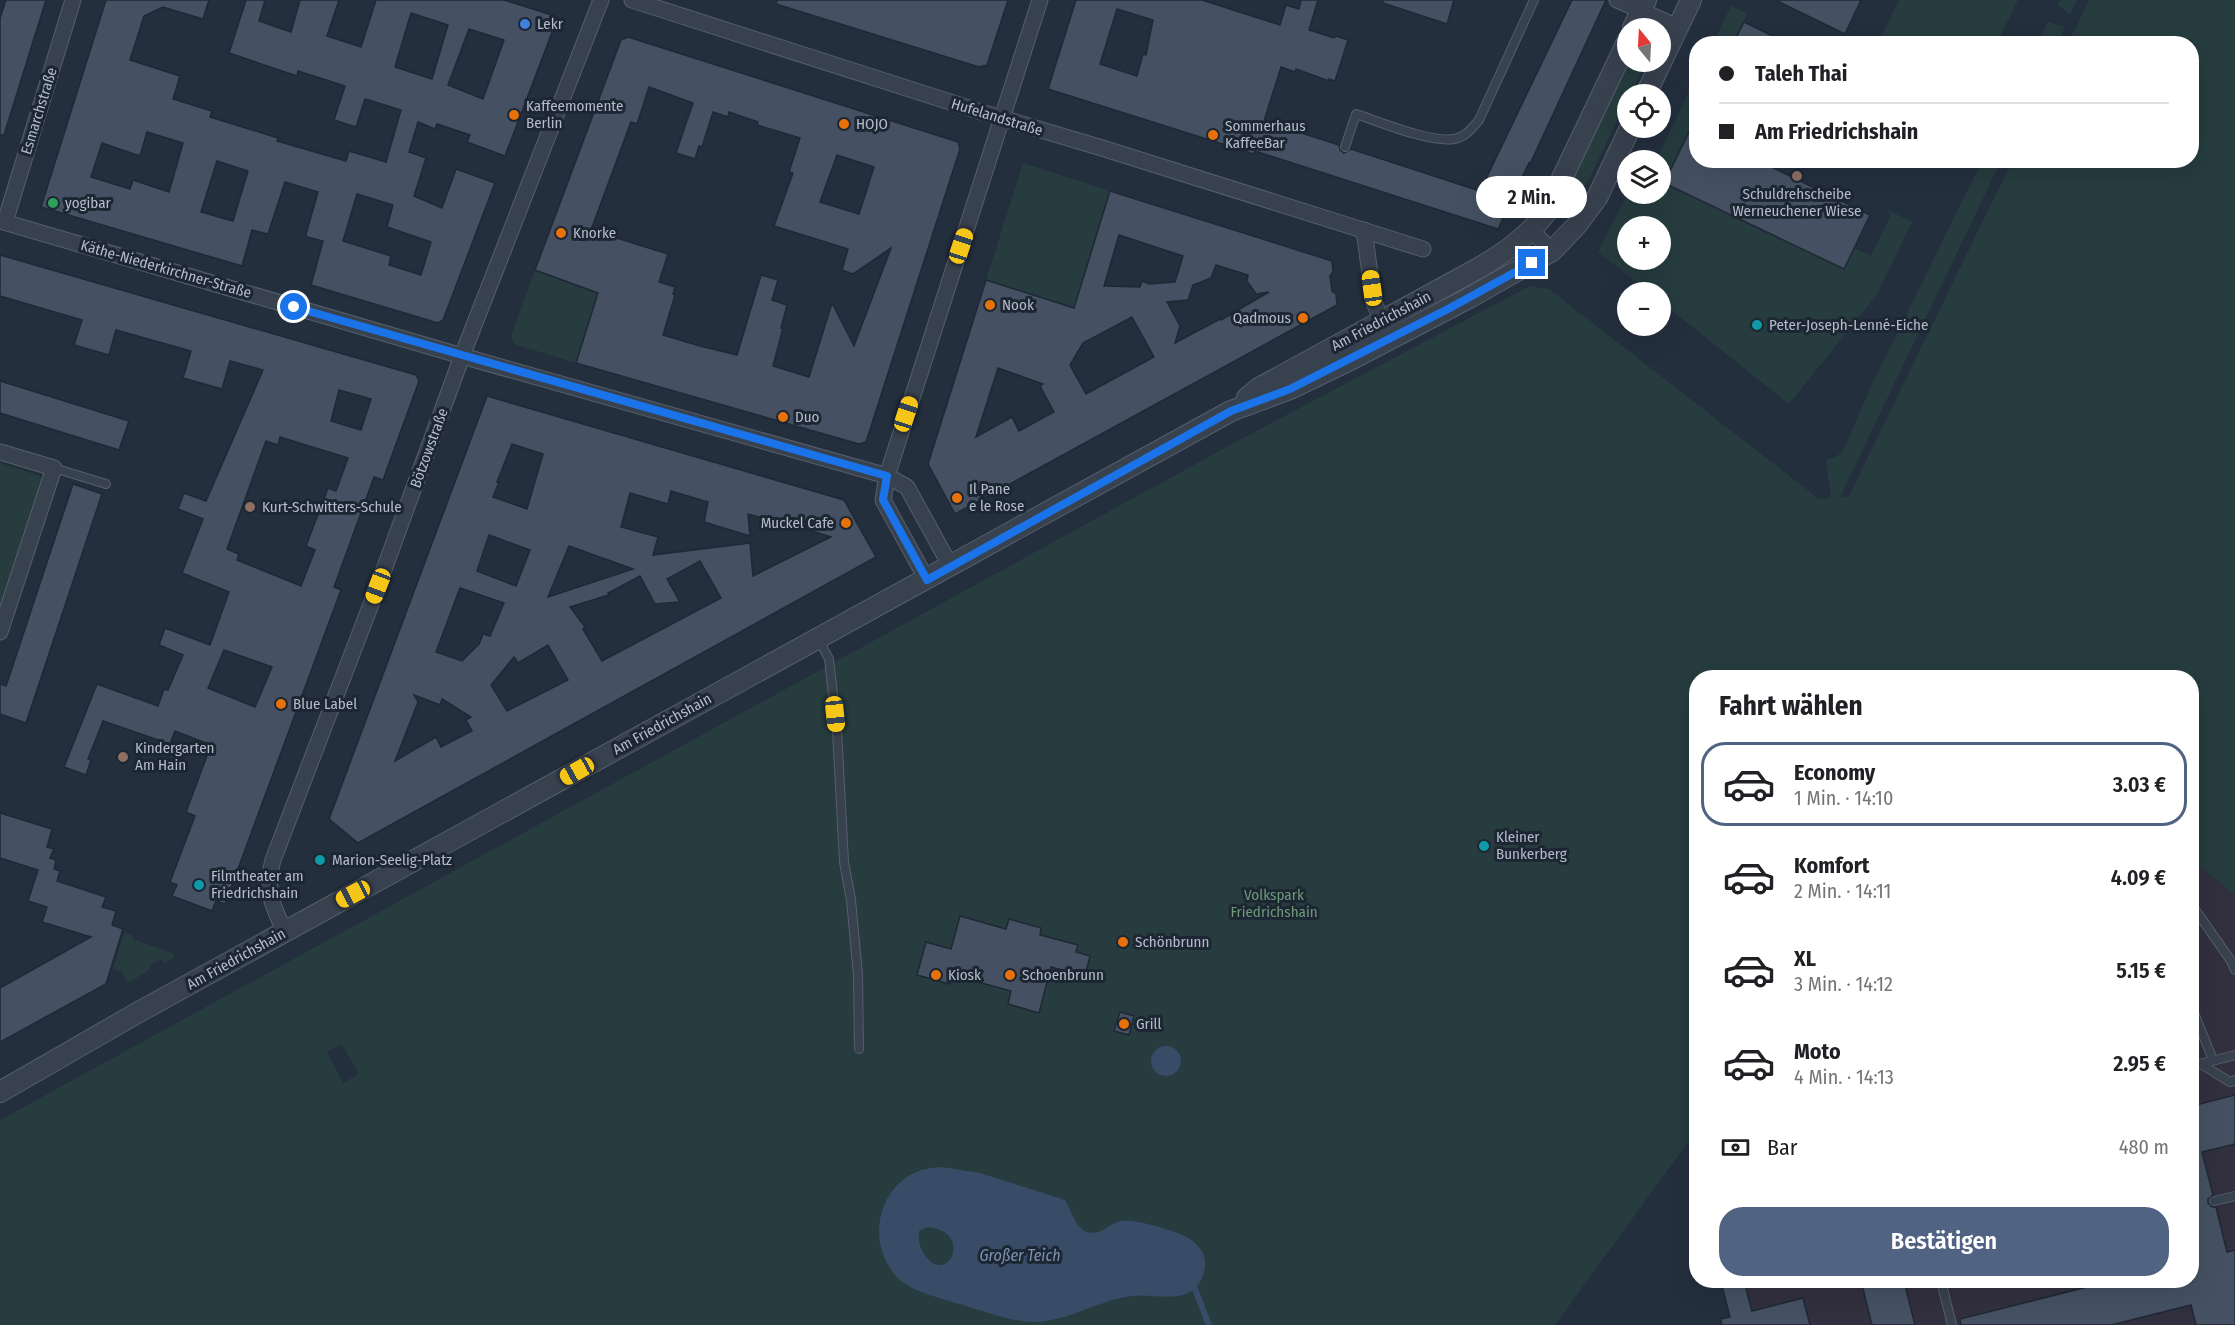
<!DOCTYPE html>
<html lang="de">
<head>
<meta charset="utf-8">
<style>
  body { margin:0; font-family:"Fira Sans Condensed",sans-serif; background:#f6f6f6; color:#202124; height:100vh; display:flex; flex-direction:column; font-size:22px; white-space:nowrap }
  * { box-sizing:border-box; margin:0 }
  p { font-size:20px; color:#757577 }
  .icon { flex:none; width:33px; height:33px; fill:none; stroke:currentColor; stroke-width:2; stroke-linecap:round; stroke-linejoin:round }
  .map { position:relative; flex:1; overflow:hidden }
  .side { position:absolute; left:1689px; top:670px; width:510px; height:618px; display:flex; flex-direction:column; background:#fff; border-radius:24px; box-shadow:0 6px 24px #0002 }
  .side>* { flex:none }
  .banner { position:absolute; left:1689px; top:36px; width:510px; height:132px; border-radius:24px; box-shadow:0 6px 24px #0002; display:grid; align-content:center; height:132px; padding:0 30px; background:#fff }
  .needle { width:39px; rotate:342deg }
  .fabs { position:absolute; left:1617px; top:18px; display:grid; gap:12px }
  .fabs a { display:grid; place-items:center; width:54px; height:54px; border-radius:50%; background:#fff; box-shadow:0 6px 24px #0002; font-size:30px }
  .end { position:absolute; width:27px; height:27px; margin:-14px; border:8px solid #1a73e8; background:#fff; box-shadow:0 0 0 3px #fff }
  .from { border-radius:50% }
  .bubble { position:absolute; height:42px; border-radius:21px; background:#fff; box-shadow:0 6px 24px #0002; font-size:20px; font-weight:600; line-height:42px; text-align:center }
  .car { position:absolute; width:18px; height:36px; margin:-18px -9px; border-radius:8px; box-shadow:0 0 4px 2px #0007; background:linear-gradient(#f5c518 24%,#345 0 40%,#f5c518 0 76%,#345 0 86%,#f5c518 0) }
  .banner b { display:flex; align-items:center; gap:21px; height:57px; font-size:22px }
  .banner b+b { border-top:2px solid #e0e0e0 }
  .banner i { width:15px; height:15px; background:#202124 }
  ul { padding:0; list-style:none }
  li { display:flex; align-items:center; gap:18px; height:84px; margin:0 12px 9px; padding:0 18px; border:3px solid transparent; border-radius:24px }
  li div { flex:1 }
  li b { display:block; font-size:22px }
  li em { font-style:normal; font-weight:600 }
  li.on { border-color:#506383 }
  li>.icon { width:54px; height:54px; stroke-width:1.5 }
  h2 { padding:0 30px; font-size:27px; line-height:72px }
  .pay { display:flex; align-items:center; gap:15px; height:66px; padding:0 30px; font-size:22px }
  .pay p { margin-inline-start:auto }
  .cta { display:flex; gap:12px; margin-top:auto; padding:12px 30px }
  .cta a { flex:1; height:69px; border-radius:24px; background:#506383; color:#fff; font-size:24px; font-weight:600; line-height:69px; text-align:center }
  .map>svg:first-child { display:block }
</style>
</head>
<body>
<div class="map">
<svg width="2235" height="1325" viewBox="0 0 2235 1325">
  <rect width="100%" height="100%" fill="#242f3e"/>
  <path fill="#32303f" d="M2192 861 2235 895V1325H1755L1744 1281H2192Z"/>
  <g fill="#263c3f" fill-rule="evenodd">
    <path d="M1899 0H2018L1997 43H1878Z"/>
    <path d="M2060 0H2077L2070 14 2058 5Z"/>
    <path d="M2089 0H2235V895L2192 861V678H1696V1071L1692 1077 1696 1095V1131L1555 1325H0V1120L1243 438 1530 286 1549 289 1819 499 1831 498 1826 460 1837 456 1843 451 1873 382 1982 161H2001L1840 497 1849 496 2012 161 2192 160V44L2068 43ZM342 1044 359 1074 343 1083 327 1052Z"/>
    <path d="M1731 6 1747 14 1733 43H1713Z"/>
    <path d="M2048 22 2065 27 2057 43H2038Z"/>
    <path d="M1628 62H1646L1630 94H1628L1627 100 1589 179 1577 197 1563 190Z"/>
    <path d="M1696 77V118L1665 184 1844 269 1854 248 1871 256 1891 215 1887 212 1888 210 1912 222 1876 296 1789 404 1661 302 1660 292H1649L1598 252 1628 193 1660 194V160H1656ZM1628 226H1660V260H1628Z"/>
    <path d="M1023 163 1110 191 1074 307 986 280Z"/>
    <path d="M535 270 598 293 576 363 514 344 511 336Z"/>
    <path d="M0 463 40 476 44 482 0 618Z"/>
    <path d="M124 933 132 935 133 939 172 953 175 957 164 963 161 959 149 965 151 969 128 983 122 972 113 969Z"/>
  </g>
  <g fill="#394c67" fill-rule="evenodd">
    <circle cx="1166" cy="1061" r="15"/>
    <path d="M942 1167 980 1173 1065 1200C1071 1210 1076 1229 1087 1232 1102 1236 1108 1224 1121 1221 1133 1218 1179 1232 1190 1239 1195 1242 1203 1251 1204 1256 1207 1267 1203 1282 1194 1289 1177 1303 1152 1293 1132 1296 1099 1300 1071 1320 1036 1322 1012 1322 989 1313 966 1306 949 1301 931 1296 914 1289 905 1284 895 1278 890 1268 868 1235 880 1186 919 1171 926 1168 934 1168 942 1167ZM927 1227C974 1231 949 1284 927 1258 920 1249 918 1242 919 1231Z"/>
  </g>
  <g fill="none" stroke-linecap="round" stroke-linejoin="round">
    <path stroke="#394c67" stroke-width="6" d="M1195 1289 1209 1325"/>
  </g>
  <g fill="#455162" stroke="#1f2835" stroke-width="1.5" fill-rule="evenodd">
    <path d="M6 0H46L4 135H0V18Z"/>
    <path d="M106 0H209L203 19 163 7 144 16 130 60 180 76 173 99 212 111 210 117 278 138 277 141 346 161 349 151 386 162 401 110 365 99 356 127 334 120 345 86 298 71 297 76 229 53 246 0H265L259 21 291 32 300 0H339L327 36 361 47 376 0H504L552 15 556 22 505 156 467 142 470 135 437 124 435 129 418 122 409 152 426 158 414 196 442 208 456 169 495 183 443 320 438 323 311 285 323 241 307 237 306 234 318 192 285 182 268 234 252 230 242 266 41 207ZM411 13 448 25 432 79 395 67ZM469 29 504 40 483 99 448 85ZM147 132 183 143 169 192 133 180 130 189 91 177 102 143 140 156ZM217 161 248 171 233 221 201 212ZM357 194 393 205 387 227 431 242 421 275 389 265 391 256 343 241Z"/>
    <path d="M777 0H1008L987 65 979 67 776 4Z"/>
    <path d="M1076 0H1202L1280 25 1286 5 1299 9 1301 0H1318L1309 30 1334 38 1336 36 1348 40 1335 81 1329 79V81L1296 69 1295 72 1281 67 1264 121 1339 145 1340 150 1344 153 1351 149 1480 191 1572 0H1606L1530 164 1529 163 1498 229 1255 151 1254 154 1048 89ZM1117 9 1153 20 1146 55 1143 54 1137 76 1100 64Z"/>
    <path d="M1383 0H1454L1447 24 1383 3Z"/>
    <path d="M1775 0H1861L1845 34Z"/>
    <path d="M1744 22 1789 44H1733Z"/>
    <path d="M628 37 958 142 960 149 866 442 859 444 576 363 598 293 535 270 621 40ZM649 87 693 103 676 153 695 159 699 146 702 147 713 112 728 117 729 112 758 122 757 125 800 138 789 172 793 173 774 226 848 249 842 270 853 274 891 248 854 346 832 303 809 377 773 366 783 328H781L787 305 772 300 778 280 761 275 737 355 700 346 663 335 675 295 673 294 675 287 659 282 668 254 591 230 631 122 637 124ZM837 155 874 167 859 214 820 202Z"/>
    <path d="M1696 118V160H1757L1870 215 1844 269 1664 183Z"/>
    <path d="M1110 191 1332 261 1333 272 1330 276 1332 291 1336 294 1337 305 955 514 928 464 986 280 1074 308ZM1119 235 1183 256 1175 282 1149 284 1142 281 1140 287 1104 286ZM1216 265 1248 275 1247 281 1256 294 1269 292 1221 320 1220 319 1175 343 1180 326 1167 302 1188 300 1193 285 1211 278ZM1132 317 1154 357 1086 394 1070 365 1083 343ZM998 368 1043 384 1040 386 1054 412 1019 431 1012 417 976 437Z"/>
    <path d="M0 255 416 375 419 381 383 480 374 477 334 587 341 590 225 904 216 901 212 911 172 896 177 885 170 882 195 816 186 812 211 745 175 731 170 744 103 721 88 759 91 760 86 775 64 767 97 684 158 706 164 689 168 690 183 655 159 645 165 628 210 645 229 592 182 573 203 519 178 509 184 493 206 501 263 370 230 361 222 389 183 378 191 351 116 330 109 355 74 345 82 320 0 296ZM339 390 371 399 361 430 331 421ZM280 437 348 458 336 491 328 488 306 546 315 550 301 586 237 560 239 554 227 549 266 441 278 445ZM224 650 272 667 255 707 208 688Z"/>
    <path d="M0 381 129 421 119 450 0 413Z"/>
    <path d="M487 396 844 500 876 557 358 843 329 819ZM512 444 543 454 527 509 493 497 499 482H497ZM671 491 708 502 704 522 750 536 748 514 779 523 780 521 831 537 753 576 750 543 653 555 658 537 621 527 630 493 668 504ZM489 535 530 550 516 586 477 571ZM569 546 633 569 548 597ZM700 561 721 598 602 661 583 629 585 627 570 607 609 595 608 593 640 576 655 604 680 602 667 579ZM460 588 504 603 490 636 483 634 479 644 462 661 436 652ZM548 645 568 680 507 711 491 685 514 657 518 663ZM414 695 440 705 442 699 471 717 466 720 472 731 441 747 436 737 395 761 418 702Z"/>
    <path d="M73 484 102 494 26 723 0 714V684L6 686Z"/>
    <path d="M0 813 52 829 47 847 54 849 50 858 56 860 54 869 60 871 57 881 106 897 102 907 116 911 112 925 123 929 106 984 0 1042V988L91 937 42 922 47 907 28 901 38 870 0 858Z"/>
    <path d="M960 916 1006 929 1009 919 1041 928 1040 935 1078 945 1076 952 1090 956 1085 976 1051 967 1039 1013 1008 1004 1011 991 952 975 950 984 917 975 926 942 951 949Z"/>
    <path d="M1120 1012 1134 1016 1129 1035 1114 1031Z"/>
    <path d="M2235 1095V1144L2202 1152 2213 1195 2208 1199V1203L2212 1207H2216L2227 1252 2235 1250V1325H2196L2191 1305 2111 1325H1961L1960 1319 2111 1281H2192V1106Z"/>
    <path d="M1744 1281 1752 1311 1803 1298 1810 1325H1722L1721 1319 1730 1317 1722 1286Z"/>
    <path d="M1861 1281H1904L1915 1325H1872Z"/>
  </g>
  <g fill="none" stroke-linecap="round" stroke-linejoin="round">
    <g stroke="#565f6c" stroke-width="10">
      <g id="service">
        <path d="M1345 147 1356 114C1380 122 1431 143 1454 139 1466 137 1472 128 1479 120L1534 0"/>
        <path d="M54 468 106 484"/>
        <path d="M819 640 829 659 837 730 844 862 851 900 858 975 859 1049"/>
        <path d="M2192 905 2231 961 2235 970"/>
        <path d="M2192 1008 2213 1060"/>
        <path d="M2201 1064 2230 1082 2235 1080"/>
        <path d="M2192 1066 2235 1055"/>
        <path d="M2214 1201 2235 1196"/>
        <path d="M1941 1281 1952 1325"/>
      </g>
    </g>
    <g stroke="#565f6c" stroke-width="17">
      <g id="minor">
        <path d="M632 0 978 111 1102 148 1423 249"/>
        <path d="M1617 0 1678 27"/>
        <path d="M0 221 462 356 887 476 907 487 951 567"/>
        <path d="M5 222 73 0"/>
        <path d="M1364 230 1374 303 1382 320"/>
        <path d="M1532 231 1552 251"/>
        <path d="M0 452 54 468 0 632"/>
        <path d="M927 580 883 500 887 476 1040 0"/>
        <path d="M285 932C272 905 265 891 273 860L378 586 462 356 601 0"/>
      </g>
    </g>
    <g stroke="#565f6c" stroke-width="22">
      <g id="tertiary">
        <path d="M1633 28 1646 0"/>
        <path d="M1646 94 1691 0"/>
        <path d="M1247 398 1259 388 1477 269C1503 254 1526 238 1545 214L1628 40"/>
        <path d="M0 1092 137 1013 1231 411 1290 389 1354 358 1469 298 1552 251 1576 226 1597 198 1630 128"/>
      </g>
    </g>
    <use href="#service" stroke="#38414e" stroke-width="8"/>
    <use href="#minor" stroke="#38414e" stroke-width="15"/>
    <use href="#tertiary" stroke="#38414e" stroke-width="20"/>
  </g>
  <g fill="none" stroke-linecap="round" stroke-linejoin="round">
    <path stroke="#1a73e8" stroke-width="8" d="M294 307 887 476 883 500 927 580 1231 411 1290 389 1448 309 1532 263"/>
  </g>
  <circle fill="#3f7fe0" stroke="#1d2633" stroke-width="2" cx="525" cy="24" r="6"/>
  <g fill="#e8710a" stroke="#1d2633" stroke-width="2">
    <circle cx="514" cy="115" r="6"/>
    <circle cx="844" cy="124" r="6"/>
    <circle cx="1213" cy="135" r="6"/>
    <circle cx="561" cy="233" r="6"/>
    <circle cx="990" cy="305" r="6"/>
    <circle cx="1303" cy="318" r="6"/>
    <circle cx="783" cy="417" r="6"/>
    <circle cx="957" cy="498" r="6"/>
    <circle cx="846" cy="523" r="6"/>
    <circle cx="281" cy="704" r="6"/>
    <circle cx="1123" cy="942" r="6"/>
    <circle cx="936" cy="975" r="6"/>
    <circle cx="1010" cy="975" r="6"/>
    <circle cx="1124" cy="1024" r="6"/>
  </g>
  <g fill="#8d6e63" stroke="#1d2633" stroke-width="2">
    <circle cx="1797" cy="176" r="6"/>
    <circle cx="250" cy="507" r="6"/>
    <circle cx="123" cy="757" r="6"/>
  </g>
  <circle fill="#2e9e5b" stroke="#1d2633" stroke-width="2" cx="53" cy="203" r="6"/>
  <g fill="#0f9aa8" stroke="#1d2633" stroke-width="2">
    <circle cx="1757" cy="325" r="6"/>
    <circle cx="1484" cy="846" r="6"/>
    <circle cx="320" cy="860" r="6"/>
    <circle cx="199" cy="885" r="6"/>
  </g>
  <g text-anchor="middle" stroke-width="6" stroke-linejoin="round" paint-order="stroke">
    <g font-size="15" fill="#b4bcc9" stroke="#1d2633" text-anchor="start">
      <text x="537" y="29">Lekr</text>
      <text x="526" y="111">Kaffeemomente<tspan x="526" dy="17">Berlin</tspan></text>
      <text x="856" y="129">HOJO</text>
      <text x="1225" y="131">Sommerhaus<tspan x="1225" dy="17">KaffeeBar</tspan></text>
      <text x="1797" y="199" text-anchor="middle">Schuldrehscheibe<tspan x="1797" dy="17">Werneuchener Wiese</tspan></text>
      <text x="65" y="208">yogibar</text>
      <text x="573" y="238">Knorke</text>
      <text x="1002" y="310">Nook</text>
      <text x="1291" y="323" text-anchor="end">Qadmous</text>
      <text x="1769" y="330">Peter-Joseph-Lenné-Eiche</text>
      <text x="795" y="422">Duo</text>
      <text x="969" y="494">Il Pane<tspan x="969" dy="17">e le Rose</tspan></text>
      <text x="262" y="512">Kurt-Schwitters-Schule</text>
      <text x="834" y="528" text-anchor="end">Muckel Cafe</text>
      <text x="293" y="709">Blue Label</text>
      <text x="135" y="753">Kindergarten<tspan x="135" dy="17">Am Hain</tspan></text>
      <text x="1496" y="842">Kleiner<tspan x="1496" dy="17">Bunkerberg</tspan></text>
      <text x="332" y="865">Marion-Seelig-Platz</text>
      <text x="211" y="881">Filmtheater am<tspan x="211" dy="17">Friedrichshain</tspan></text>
      <text x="1135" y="947">Schönbrunn</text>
      <text x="948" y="980">Kiosk</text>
      <text x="1022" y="980">Schoenbrunn</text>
      <text x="1136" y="1029">Grill</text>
    </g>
    <g font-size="15" fill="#b4bcc9" stroke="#1d2633">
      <text transform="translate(39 111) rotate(-73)" y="5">Esmarchstraße</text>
      <text transform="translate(997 117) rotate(17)" y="5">Hufelandstraße</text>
      <text transform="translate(166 269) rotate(16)" y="5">Käthe-Niederkirchner-Straße</text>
      <text transform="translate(1381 321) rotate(-28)" y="5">Am Friedrichshain</text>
      <text transform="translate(429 448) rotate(-70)" y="5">Bötzowstraße</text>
      <text transform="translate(662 724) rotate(-29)" y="5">Am Friedrichshain</text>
      <text transform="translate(236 959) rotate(-29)" y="5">Am Friedrichshain</text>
    </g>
    <g font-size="15" fill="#6b9a76" stroke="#1d2633">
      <text x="1274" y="900">Volkspark<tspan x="1274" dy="17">Friedrichshain</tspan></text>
    </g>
    <g font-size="16" font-style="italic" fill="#7c92b1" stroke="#1d2633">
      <text x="1020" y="1261">Großer Teich</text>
    </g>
  </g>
</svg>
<div class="fabs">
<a><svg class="needle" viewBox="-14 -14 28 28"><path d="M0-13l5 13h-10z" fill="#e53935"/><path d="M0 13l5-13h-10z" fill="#757577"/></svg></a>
<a><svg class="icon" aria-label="locate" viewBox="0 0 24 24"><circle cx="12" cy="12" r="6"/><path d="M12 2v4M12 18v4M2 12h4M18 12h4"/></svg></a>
<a><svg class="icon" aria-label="layers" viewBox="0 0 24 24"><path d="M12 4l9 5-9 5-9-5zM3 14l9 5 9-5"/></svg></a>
<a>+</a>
<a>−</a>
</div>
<i class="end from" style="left:294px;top:307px"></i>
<i class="end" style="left:1532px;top:263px"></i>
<div class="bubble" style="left:1476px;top:176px;width:111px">2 Min.</div>
<i class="car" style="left:961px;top:246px;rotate:18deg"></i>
<i class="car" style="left:1372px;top:288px;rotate:352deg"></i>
<i class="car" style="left:906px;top:414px;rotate:18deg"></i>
<i class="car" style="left:378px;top:586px;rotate:201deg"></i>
<i class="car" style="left:835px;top:714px;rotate:174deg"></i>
<i class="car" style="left:577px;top:771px;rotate:241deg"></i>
<i class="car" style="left:353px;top:894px;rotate:242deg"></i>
<div class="banner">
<b><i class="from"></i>Taleh Thai</b>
<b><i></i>Am Friedrichshain</b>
</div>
<section class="side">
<h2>Fahrt wählen</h2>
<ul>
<li class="on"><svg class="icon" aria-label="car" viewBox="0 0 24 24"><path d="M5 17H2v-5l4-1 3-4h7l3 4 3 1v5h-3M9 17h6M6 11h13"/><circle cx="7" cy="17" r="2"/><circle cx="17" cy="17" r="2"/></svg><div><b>Economy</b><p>1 Min. · 14:10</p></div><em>3.03 €</em></li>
<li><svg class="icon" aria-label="car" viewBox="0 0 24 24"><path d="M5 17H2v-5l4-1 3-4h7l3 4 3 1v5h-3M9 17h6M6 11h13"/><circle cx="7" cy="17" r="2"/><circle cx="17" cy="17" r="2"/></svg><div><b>Komfort</b><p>2 Min. · 14:11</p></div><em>4.09 €</em></li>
<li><svg class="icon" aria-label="car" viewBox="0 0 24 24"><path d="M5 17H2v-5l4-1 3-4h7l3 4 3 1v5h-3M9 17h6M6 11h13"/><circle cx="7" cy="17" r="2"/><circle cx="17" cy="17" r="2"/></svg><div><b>XL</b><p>3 Min. · 14:12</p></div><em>5.15 €</em></li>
<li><svg class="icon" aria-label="car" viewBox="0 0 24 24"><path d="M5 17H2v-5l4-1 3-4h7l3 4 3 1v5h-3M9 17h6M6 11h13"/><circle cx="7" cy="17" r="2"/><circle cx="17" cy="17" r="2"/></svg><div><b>Moto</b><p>4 Min. · 14:13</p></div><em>2.95 €</em></li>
</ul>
<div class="pay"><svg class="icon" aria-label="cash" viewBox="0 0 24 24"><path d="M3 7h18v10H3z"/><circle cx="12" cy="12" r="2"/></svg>Bar<p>480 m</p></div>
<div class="cta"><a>Bestätigen</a></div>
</section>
</div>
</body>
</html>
